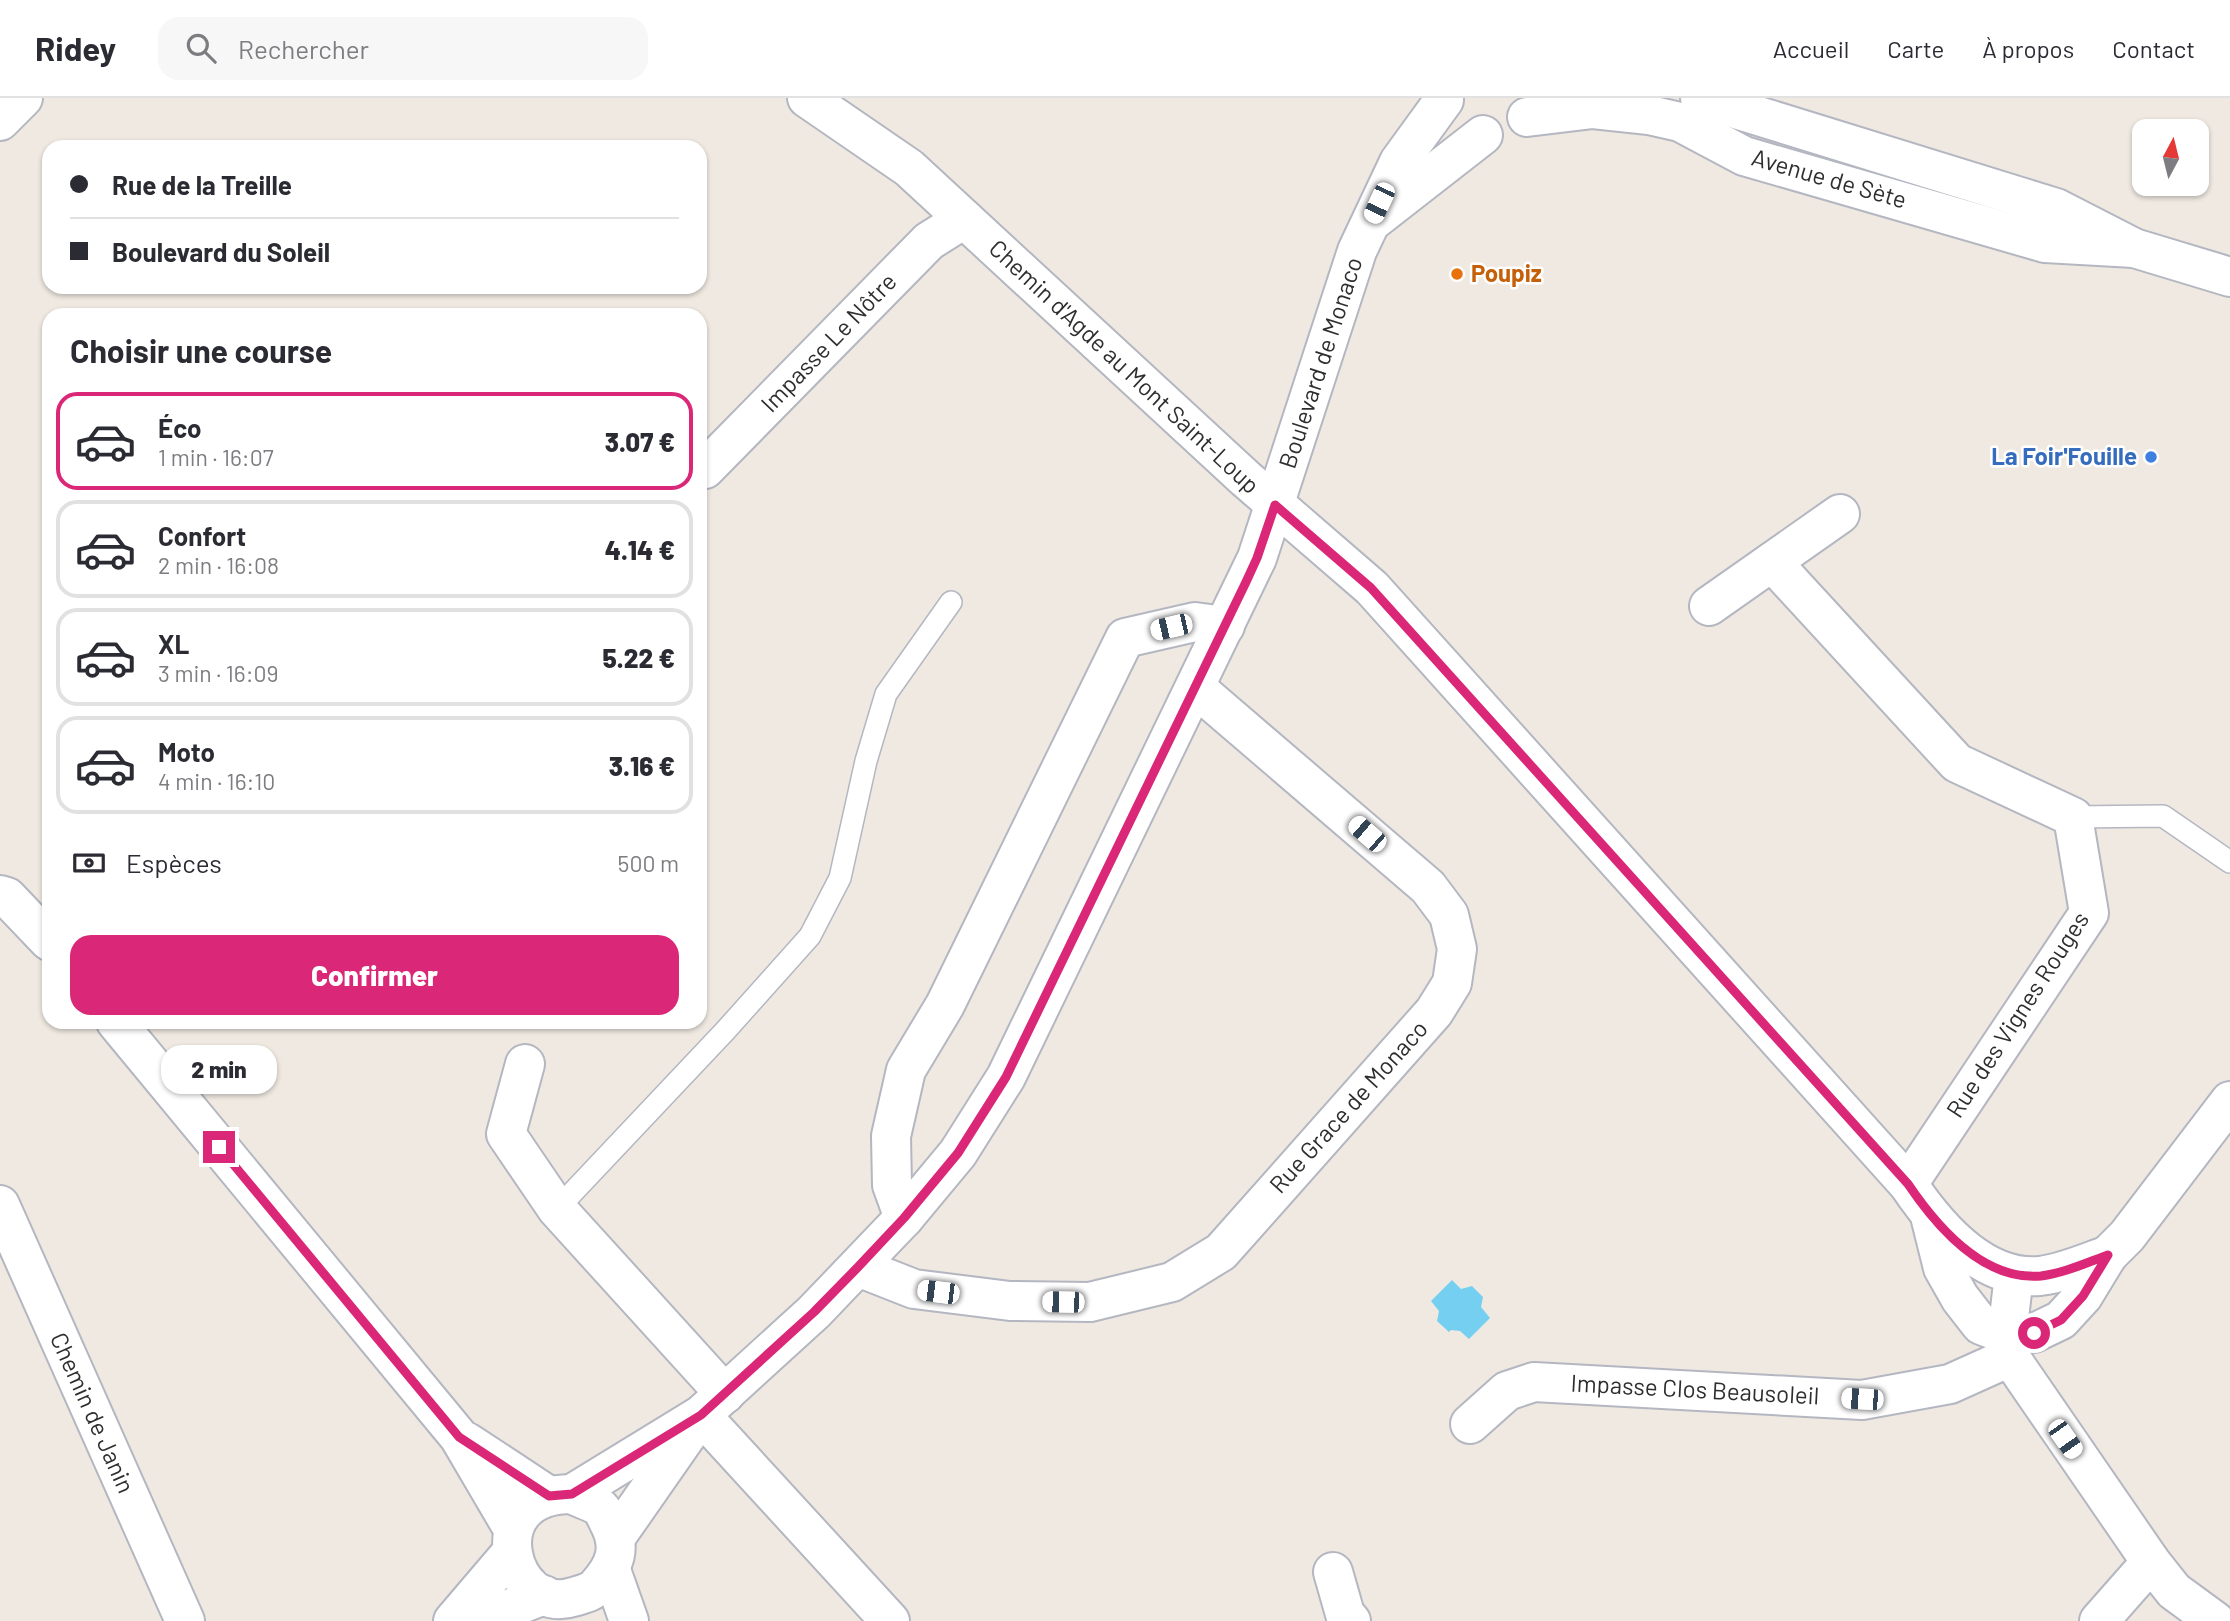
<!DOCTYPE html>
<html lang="fr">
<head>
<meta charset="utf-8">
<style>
  body { margin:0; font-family:Barlow,sans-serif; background:#f7f7f7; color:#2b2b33; height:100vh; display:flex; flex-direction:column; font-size:26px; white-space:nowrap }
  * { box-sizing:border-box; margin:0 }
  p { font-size:23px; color:#7c7c81 }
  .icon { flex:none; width:38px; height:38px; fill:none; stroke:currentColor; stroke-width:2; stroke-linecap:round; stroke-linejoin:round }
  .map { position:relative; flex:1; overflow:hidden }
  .panel { position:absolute; left:42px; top:210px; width:665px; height:721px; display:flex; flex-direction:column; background:#fff; border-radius:21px; box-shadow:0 2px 5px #0004 }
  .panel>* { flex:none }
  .hud { position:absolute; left:42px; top:42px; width:665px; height:154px; border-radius:21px; box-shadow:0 2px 5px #0004; display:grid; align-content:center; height:154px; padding:0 28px; background:#fff }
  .needle { width:46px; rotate:7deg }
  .tools { position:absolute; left:2132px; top:21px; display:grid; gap:14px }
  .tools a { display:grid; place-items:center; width:77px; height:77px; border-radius:14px; background:#fff; box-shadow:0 2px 5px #0004; font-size:35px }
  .end { position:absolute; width:32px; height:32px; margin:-16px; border:9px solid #db2777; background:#fff; box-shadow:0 0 0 4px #fff }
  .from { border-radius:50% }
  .bubble { position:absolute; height:49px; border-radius:21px; background:#fff; box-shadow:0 2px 5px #0004; font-size:23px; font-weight:800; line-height:49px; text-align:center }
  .car { position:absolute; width:21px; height:42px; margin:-21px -10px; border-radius:9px; box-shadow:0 0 5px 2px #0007; background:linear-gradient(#fff 24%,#345 0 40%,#fff 0 76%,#345 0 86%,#fff 0) }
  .hud b { display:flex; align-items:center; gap:24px; height:66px; font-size:26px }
  .hud b+b { border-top:2px solid #e1e1e2 }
  .hud i { width:18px; height:18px; background:#2b2b33 }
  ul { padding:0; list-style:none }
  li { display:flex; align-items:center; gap:21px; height:98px; margin:0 14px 10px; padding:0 14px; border:4px solid #e1e1e2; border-radius:21px }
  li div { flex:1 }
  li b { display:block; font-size:26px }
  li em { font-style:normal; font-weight:800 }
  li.active { border-color:#db2777 }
  li>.icon { width:63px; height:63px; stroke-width:1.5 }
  h2 { padding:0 28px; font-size:32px; line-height:84px }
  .pay { display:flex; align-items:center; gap:18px; height:77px; padding:0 28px; font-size:26px }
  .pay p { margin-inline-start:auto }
  .action { display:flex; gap:14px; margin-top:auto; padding:14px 28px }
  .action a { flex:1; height:80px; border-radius:21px; background:#db2777; color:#fff; font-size:28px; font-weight:800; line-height:80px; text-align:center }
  header { display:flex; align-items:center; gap:42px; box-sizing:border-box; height:98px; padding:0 35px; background:#fff; border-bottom:2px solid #e1e1e2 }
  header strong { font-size:33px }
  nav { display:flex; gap:38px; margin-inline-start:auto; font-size:24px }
  .search { width:490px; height:63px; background:#f7f7f7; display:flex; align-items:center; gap:18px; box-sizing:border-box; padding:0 24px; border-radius:21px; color:#7c7c81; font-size:26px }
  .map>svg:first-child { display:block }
</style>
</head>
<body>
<header>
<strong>Ridey</strong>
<div class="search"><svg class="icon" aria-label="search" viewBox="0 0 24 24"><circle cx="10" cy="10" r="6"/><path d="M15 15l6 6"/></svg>Rechercher</div>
<nav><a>Accueil</a><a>Carte</a><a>À propos</a><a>Contact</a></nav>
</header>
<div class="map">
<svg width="2230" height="1523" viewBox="0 0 2230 1523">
  <rect width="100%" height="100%" fill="#efe9e1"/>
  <path fill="#75cff0" d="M1452 1182 1461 1191 1472 1188 1483 1199 1481 1209 1490 1220 1469 1241 1460 1233 1451 1232 1449 1234 1437 1223 1439 1213 1431 1203Z"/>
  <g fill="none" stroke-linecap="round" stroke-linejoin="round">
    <g stroke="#b4b7c1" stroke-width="24">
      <g id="service">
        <path d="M2073 719 2163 718 2230 764"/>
        <path d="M557 1111 726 932 810 838 840 780 866 663 886 596 951 504"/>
      </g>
    </g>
    <g stroke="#b4b7c1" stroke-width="42">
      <g id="minor">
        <path d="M807 0 909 70 1246 381 1372 490 1908 1086C1937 1129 1983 1183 2040 1178 2064 1175 2086 1165 2108 1157"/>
        <path d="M0 23 23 0"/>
        <path d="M700 367 705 371 929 143 964 121"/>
        <path d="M1772 464 1957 665 2073 719 2089 815 1908 1086"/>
        <path d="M1709 508 1840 416"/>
        <path d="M0 797 7 799 49 843"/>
        <path d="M116 924 459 1339 513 1431"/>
        <path d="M525 966 506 1036 557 1111 725 1296"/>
        <path d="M0 1107 185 1523"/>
        <path d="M1930 1118 1943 1170 1960 1200 1981 1227 2007 1237 2034 1235 2061 1222 2083 1198 2108 1157 2127 1138 2230 1003"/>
        <path d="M904 1120 892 1087 891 1038 906 972 945 907 1125 540 1195 524 1225 528"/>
        <path d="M858 1169 914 1191 1010 1203 1090 1204 1172 1184 1221 1154 1434 914 1452 885 1457 851 1449 817 1428 789 1196 590"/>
        <path d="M2014 1177 2007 1237 2010 1259 2151 1464 2174 1493 2215 1523"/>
        <path d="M701 1317 890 1523"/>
        <path d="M1470 1326 1507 1293 1534 1284 1862 1302 1950 1286 2010 1259"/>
        <path d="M467 1344 549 1398"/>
        <path d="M1333 1474 1345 1516 1351 1523"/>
        <path d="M2099 1523 2151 1464"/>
      </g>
    </g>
    <g stroke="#b4b7c1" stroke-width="42">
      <g id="secondary">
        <path d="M1700 0 2056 110 2134 150 2230 179"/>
        <path d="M1527 19 1593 11 1649 17 1680 24 1744 58 2045 145 2134 150"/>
        <path d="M1374 122 1483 37"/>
        <path d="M572 1396 701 1317 814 1214 904 1120 958 1055 1006 979 1257 460 1357 153 1399 64 1444 2"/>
        <path d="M572 1396C580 1401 595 1404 601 1411 604 1414 607 1421 609 1425 622 1450 615 1468 597 1488 591 1495 582 1496 573 1499 511 1519 475 1396 572 1396Z"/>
        <path d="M616 1439 692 1330"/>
        <path d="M611 1472 629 1523"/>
        <path d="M453 1523 511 1455"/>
        <path d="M478 1523 544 1497"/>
      </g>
    </g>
    <use href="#service" stroke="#fff" stroke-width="21"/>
    <use href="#minor" stroke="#fff" stroke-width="38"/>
    <use href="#secondary" stroke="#fff" stroke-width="38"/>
  </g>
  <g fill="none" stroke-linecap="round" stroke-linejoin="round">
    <path stroke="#db2777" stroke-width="9" d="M219 1049 459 1339 549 1398 572 1396 701 1317 814 1214 858 1169 904 1120 958 1055 1006 979 1246 484 1257 460 1275 407 1371 490 1908 1086C1937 1129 1983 1183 2041 1178 2064 1175 2086 1165 2108 1157L2083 1198 2061 1222 2034 1235"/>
  </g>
  <circle fill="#e8710a" stroke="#fff" stroke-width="2.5" cx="1457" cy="176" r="7"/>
  <circle fill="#3f7fe0" stroke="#fff" stroke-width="2.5" cx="2151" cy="359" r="7"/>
  <g text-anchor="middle" stroke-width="5" stroke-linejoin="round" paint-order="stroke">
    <g font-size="24" fill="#2e2e2e" stroke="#fff">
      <text transform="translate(1829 81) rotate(16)" y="8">Avenue de Sète</text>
      <text transform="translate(829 245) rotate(-46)" y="8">Impasse Le Nôtre</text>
      <text transform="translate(1321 265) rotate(-72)" y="8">Boulevard de Monaco</text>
      <text transform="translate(1124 269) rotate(43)" y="8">Chemin d'Agde au Mont Saint-Loup</text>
      <text transform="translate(2018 917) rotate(-57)" y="8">Rue des Vignes Rouges</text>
      <text transform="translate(1349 1009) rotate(-48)" y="8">Rue Grace de Monaco</text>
      <text transform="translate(1695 1292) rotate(3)" y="8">Impasse Clos Beausoleil</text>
      <text transform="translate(92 1315) rotate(66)" y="8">Chemin de Janin</text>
    </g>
    <g font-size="24" font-weight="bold" fill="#c56008" stroke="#fff" text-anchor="start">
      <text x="1471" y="184">Poupiz</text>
    </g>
    <g font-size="24" font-weight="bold" fill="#366cbe" stroke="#fff" text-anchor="end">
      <text x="2137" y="367">La Foir'Fouille</text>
    </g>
  </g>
</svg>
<div class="tools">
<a><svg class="needle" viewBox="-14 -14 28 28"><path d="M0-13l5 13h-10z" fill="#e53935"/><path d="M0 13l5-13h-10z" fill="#7c7c81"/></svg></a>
</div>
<i class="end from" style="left:2034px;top:1235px"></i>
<i class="end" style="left:219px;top:1049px"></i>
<div class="bubble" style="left:161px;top:947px;width:116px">2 min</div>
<i class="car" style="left:1379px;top:105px;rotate:205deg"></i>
<i class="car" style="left:1171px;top:529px;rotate:257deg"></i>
<i class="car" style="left:1367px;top:736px;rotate:311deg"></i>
<i class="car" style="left:938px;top:1194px;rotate:277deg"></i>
<i class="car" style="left:1063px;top:1204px;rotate:271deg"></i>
<i class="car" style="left:1862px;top:1301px;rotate:273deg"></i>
<i class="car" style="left:2065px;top:1341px;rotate:145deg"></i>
<div class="hud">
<b><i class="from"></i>Rue de la Treille</b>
<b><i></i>Boulevard du Soleil</b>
</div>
<section class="panel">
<h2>Choisir une course</h2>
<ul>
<li class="active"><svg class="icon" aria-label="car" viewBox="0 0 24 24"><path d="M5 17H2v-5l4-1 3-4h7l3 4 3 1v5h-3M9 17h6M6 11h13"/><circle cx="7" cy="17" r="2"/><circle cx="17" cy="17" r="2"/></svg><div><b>Éco</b><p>1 min · 16:07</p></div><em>3.07 €</em></li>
<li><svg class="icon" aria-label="car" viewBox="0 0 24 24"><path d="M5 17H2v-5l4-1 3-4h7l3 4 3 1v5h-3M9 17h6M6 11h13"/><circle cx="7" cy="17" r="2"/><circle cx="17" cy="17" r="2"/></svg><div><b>Confort</b><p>2 min · 16:08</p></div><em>4.14 €</em></li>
<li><svg class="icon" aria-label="car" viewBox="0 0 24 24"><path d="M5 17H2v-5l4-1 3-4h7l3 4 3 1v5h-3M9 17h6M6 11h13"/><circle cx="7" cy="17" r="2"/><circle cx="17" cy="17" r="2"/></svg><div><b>XL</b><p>3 min · 16:09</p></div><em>5.22 €</em></li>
<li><svg class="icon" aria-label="car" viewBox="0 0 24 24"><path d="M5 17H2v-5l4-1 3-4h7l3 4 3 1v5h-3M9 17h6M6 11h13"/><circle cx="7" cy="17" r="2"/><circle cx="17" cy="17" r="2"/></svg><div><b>Moto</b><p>4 min · 16:10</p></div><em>3.16 €</em></li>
</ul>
<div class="pay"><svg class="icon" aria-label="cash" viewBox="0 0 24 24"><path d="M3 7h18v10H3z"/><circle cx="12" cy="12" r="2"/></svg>Espèces<p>500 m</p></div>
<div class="action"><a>Confirmer</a></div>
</section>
</div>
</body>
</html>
